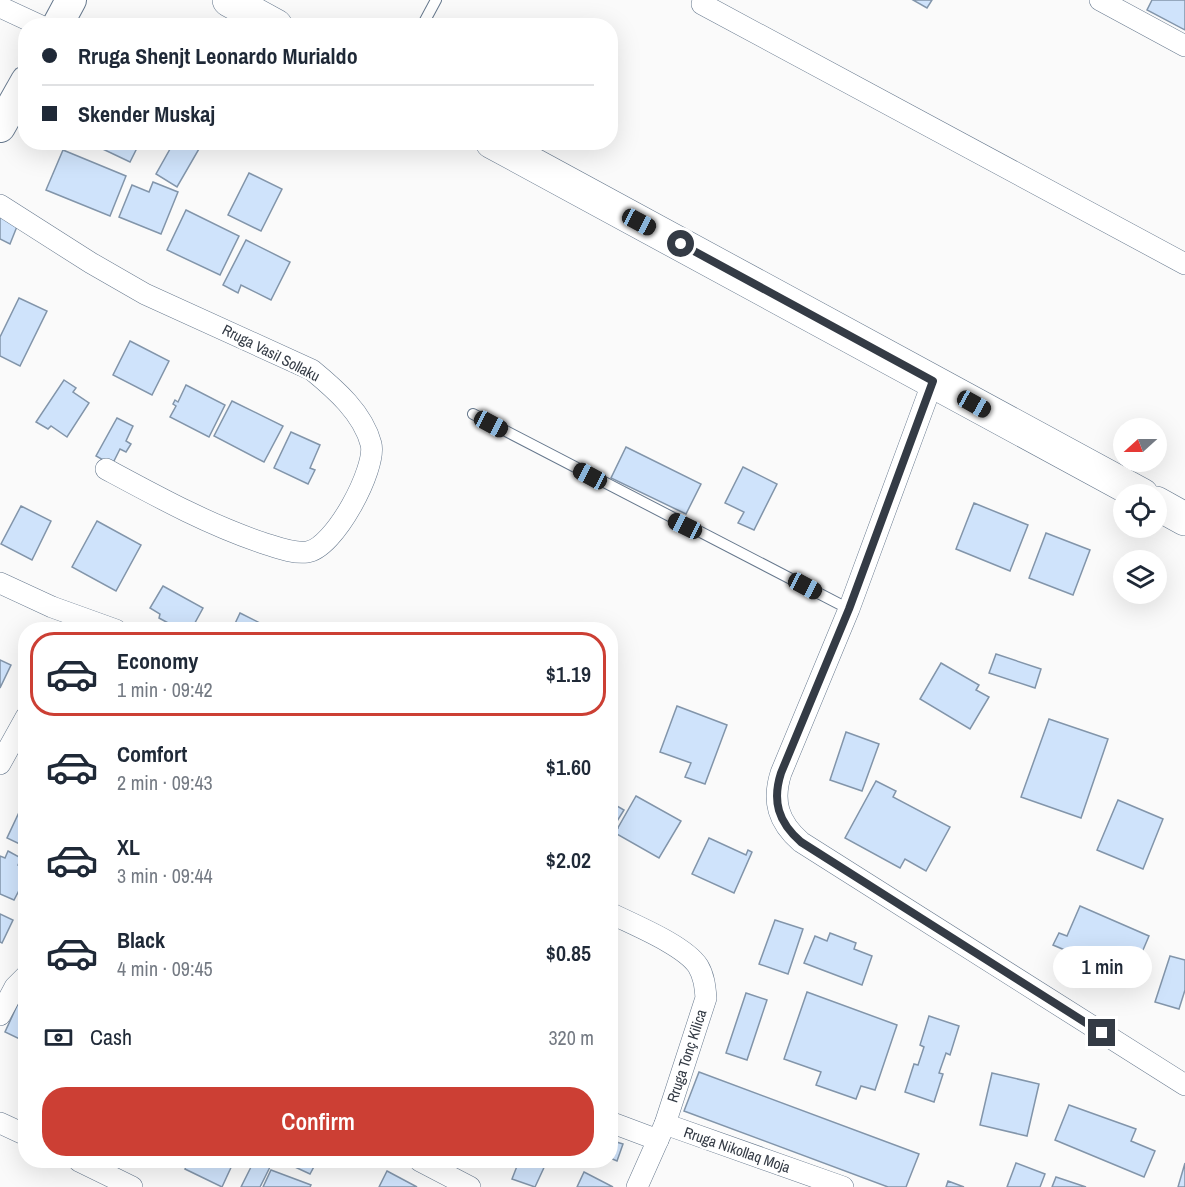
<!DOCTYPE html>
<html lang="en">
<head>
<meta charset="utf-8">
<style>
  body { margin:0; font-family:"Archivo Narrow",sans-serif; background:#f6f6f7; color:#1f2937; height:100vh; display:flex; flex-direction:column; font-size:22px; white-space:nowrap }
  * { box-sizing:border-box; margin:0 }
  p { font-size:20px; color:#747a83 }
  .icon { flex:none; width:33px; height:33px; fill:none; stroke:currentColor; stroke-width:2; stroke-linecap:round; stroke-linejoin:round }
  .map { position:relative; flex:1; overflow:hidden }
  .side { position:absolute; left:18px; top:622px; width:600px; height:546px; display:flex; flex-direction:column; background:#fff; border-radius:24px; box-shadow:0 6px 24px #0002 }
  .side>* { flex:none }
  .hud { position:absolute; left:18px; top:18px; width:600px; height:132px; border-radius:24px; box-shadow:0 6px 24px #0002; display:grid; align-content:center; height:132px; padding:0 24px; background:#fff }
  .needle { width:39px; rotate:249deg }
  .controls { position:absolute; left:1113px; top:418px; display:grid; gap:12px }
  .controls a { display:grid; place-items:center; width:54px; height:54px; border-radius:50%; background:#fff; box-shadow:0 6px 24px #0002; font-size:30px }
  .end { position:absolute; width:27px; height:27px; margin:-14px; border:8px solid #343b45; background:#fff; box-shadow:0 0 0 3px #fff }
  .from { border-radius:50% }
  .bubble { position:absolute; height:42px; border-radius:21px; background:#fff; box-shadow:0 6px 24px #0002; font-size:20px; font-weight:600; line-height:42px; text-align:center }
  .car { position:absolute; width:18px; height:36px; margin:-18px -9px; border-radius:8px; box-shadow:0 0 4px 2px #0007; background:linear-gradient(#222 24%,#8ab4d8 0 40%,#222 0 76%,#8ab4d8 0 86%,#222 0) }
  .hud b { display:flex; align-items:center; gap:21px; height:57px; font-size:22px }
  .hud b+b { border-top:2px solid #e0e1e3 }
  .hud i { width:15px; height:15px; background:#1f2937 }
  ul { padding:10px 0 0; list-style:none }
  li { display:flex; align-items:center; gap:18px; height:84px; margin:0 12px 9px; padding:0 12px; border:3px solid transparent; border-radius:24px }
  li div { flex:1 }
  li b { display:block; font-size:22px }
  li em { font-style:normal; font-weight:600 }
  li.current { border-color:#cc3f34 }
  li>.icon { width:54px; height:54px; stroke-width:1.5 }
  .pay { display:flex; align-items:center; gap:15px; height:66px; padding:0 24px; font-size:22px }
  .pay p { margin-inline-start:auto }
  .primary-button { display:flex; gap:12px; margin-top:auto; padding:12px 24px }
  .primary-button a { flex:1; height:69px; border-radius:24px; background:#cc3f34; color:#fff; font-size:24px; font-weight:600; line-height:69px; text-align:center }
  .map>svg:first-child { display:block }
</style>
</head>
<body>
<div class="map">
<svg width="1185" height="1187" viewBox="0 0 1185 1187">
  <rect width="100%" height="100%" fill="#fafafa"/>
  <g fill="#cfe3fb" stroke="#8295aa" stroke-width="1.5">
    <path d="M913 0H932L927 8Z"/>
    <path d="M1152 0H1185V30L1147 10Z"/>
    <path d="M88 142H140L130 162Z"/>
    <path d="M174 142H203L177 187 156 174Z"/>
    <path d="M63 150 126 176 110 216 46 190Z"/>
    <path d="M249 173 282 189 261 231 228 215Z"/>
    <path d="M153 182 178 192 161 234 119 217 132 185 149 192Z"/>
    <path d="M186 210 239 236 220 275 167 250Z"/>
    <path d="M0 211 20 219 10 244 0 239Z"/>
    <path d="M246 240 290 262 271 300 241 285 238 293 223 285Z"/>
    <path d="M19 298 47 311 20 366 0 356V337Z"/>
    <path d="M130 341 169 361 152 395 113 375Z"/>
    <path d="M64 380 76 388 73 392 89 403 67 437 51 426 48 429 36 422Z"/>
    <path d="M186 385 225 405 209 437 170 417 176 406 173 404 175 400 178 402Z"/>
    <path d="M232 401 283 426 264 462 214 436Z"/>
    <path d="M117 418 133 426 126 441 131 444 126 452 120 449 112 465 96 456Z"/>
    <path d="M291 432 320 445 310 468 315 470 308 484 274 468Z"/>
    <path d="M626 447 701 484 686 514 611 478Z"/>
    <path d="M743 467 777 484 754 530 738 523 744 512 725 503Z"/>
    <path d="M974 503 1028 525 1010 571 956 549Z"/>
    <path d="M21 506 51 521 32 560 1 544Z"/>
    <path d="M97 521 141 545 116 591 72 567Z"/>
    <path d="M1046 533 1090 550 1073 595 1029 578Z"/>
    <path d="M163 586 203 608 191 630H181L159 618 160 614 150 608Z"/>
    <path d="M240 613 270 628 269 630H232Z"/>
    <path d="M996 654 1041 669 1035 688 989 673Z"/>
    <path d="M0 660 11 665 0 688Z"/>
    <path d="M941 663 979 685 976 690 989 697 970 729 920 699Z"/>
    <path d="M677 706 727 725 705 784 685 777 691 763 660 752Z"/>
    <path d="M1049 719 1108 739 1081 818 1021 797Z"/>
    <path d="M846 732 879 744 862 791 830 780Z"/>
    <path d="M876 781 896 791 893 797 950 827 926 871 905 859 900 868 845 838Z"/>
    <path d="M636 796 681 821 659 858 615 833Z"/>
    <path d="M1118 800 1163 819 1143 869 1097 850Z"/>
    <path d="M610 802 624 810 614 826 618 828 610 840Z"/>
    <path d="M22 806 26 808V847L7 838Z"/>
    <path d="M709 838 746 855 748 850 752 852 734 893 692 874Z"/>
    <path d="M8 851 21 858 18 865 26 868V877L14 900 0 894V856L5 858Z"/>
    <path d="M1080 906 1149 936 1131 978 1053 945 1059 933 1067 936Z"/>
    <path d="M0 914 13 920 2 943 0 942Z"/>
    <path d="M775 920 803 929 788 974 759 964Z"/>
    <path d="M830 933 856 943 854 949 872 956 862 985 804 963 815 936 827 941Z"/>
    <path d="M1170 956 1185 960V990L1179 1009 1155 1002Z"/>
    <path d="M807 992 897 1025 875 1090 861 1086 856 1099 816 1085 821 1072 784 1059Z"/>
    <path d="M746 993 767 1000 747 1060 726 1053Z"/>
    <path d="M21 997 26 999V1042L5 1032Z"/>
    <path d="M929 1016 959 1026 950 1055 946 1053 939 1073 943 1074 934 1102 905 1092 914 1064 918 1065 924 1047 920 1045Z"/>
    <path d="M699 1072 919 1154 906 1187H888L684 1111Z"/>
    <path d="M992 1073 1039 1084 1027 1136 980 1125Z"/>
    <path d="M1069 1105 1136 1129 1131 1141 1155 1151 1144 1177 1055 1140Z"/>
    <path d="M610 1140 623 1144 617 1161 610 1158Z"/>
    <path d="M188 1161H234L222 1187 185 1169Z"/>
    <path d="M254 1161 272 1163 260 1187H241Z"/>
    <path d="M282 1161H317L310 1174Z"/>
    <path d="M519 1161H547L535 1187 512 1179Z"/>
    <path d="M1016 1163 1045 1174 1040 1187H1007Z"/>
    <path d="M1185 1163V1187H1178Z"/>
    <path d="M271 1170 311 1185 310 1187H263Z"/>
    <path d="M387 1171 417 1187H379Z"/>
    <path d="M584 1172 613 1187H577Z"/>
    <path d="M1056 1177 1086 1187H1052Z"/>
    <path d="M948 1181 964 1187H946Z"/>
  </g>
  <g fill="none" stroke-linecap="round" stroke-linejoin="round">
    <g stroke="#66788d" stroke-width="12">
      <g id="lane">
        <path d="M422 26 436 0"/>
        <path d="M473 414 849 609"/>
      </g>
    </g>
    <g stroke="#66788d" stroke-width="22">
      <g id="street">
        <path d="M1100 0 1185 46"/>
        <path d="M702 4 1185 264"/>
        <path d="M0 7 41 26"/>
        <path d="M0 205 91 263 145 294 312 370C335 389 363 413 371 444 377 468 334 549 307 552 293 554 276 547 263 543 207 524 158 497 106 469"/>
        <path d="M933 381 849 609 781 773C772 801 778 822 801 842L1185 1085"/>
        <path d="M0 583 52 607 116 630"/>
        <path d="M0 764 26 717"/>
        <path d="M610 913C634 925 684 945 698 966 704 976 705 986 706 998L665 1124 637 1187"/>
        <path d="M0 1015 15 987 26 976"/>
        <path d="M610 1122 658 1140"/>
        <path d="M0 1123 26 1135"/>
        <path d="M665 1124 843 1187"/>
        <path d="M79 1161 132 1187"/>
        <path d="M420 1161 470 1187"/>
      </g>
    </g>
    <g stroke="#66788d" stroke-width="32">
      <g id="secondary">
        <path d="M57 26 71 0"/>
        <path d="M0 127 26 81"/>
      </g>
    </g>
    <g stroke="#66788d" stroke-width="34">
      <g id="primary">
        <path d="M229 0 276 26"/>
        <path d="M492 142 1142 495"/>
        <path d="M1156 503 1185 519"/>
      </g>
    </g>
    <use href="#lane" stroke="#fff" stroke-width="10"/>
    <use href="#street" stroke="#fff" stroke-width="21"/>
    <use href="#secondary" stroke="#fff" stroke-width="30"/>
    <use href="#primary" stroke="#fff" stroke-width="33"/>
  </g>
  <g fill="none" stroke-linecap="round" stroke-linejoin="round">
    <path stroke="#343b45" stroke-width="8" d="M681 244 933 381 849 609 781 773C772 801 778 822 801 842L1102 1033"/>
  </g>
  <g text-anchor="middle" stroke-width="5" stroke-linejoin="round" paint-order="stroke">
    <g font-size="15" fill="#343b45" stroke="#fff">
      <text transform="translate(271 353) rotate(27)" y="5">Rruga Vasil Sollaku</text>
      <text transform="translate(687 1056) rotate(-72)" y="5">Rruga Tonç Kilica</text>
      <text transform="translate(737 1150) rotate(19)" y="5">Rruga Nikollaq Moja</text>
    </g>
  </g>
</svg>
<div class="controls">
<a><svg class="needle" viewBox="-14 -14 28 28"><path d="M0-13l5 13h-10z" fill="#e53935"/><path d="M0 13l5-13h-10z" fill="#747a83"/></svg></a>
<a><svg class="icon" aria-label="locate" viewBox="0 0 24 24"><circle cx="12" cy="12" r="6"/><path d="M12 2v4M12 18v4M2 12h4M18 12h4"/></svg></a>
<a><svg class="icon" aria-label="layers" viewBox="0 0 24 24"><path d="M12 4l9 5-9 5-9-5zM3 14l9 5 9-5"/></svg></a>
</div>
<i class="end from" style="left:681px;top:244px"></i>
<i class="end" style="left:1102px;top:1033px"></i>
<div class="bubble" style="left:1053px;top:946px;width:99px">1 min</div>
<i class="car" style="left:639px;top:222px;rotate:118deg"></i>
<i class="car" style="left:974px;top:404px;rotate:119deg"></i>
<i class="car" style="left:491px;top:424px;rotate:118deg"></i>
<i class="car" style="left:590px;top:476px;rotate:298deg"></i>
<i class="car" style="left:685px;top:526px;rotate:296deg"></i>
<i class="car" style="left:805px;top:586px;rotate:118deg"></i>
<div class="hud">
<b><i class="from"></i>Rruga Shenjt Leonardo Murialdo</b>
<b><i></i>Skender Muskaj</b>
</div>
<section class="side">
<ul>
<li class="current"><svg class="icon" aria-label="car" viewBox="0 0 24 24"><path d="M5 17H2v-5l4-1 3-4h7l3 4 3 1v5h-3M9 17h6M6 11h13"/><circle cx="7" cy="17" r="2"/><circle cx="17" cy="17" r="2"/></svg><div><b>Economy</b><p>1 min · 09:42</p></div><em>$1.19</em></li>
<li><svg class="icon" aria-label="car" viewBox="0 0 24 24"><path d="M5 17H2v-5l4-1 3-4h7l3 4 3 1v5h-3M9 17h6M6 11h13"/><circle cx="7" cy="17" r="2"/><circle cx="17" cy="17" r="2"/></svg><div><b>Comfort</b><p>2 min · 09:43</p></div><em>$1.60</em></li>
<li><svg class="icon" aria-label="car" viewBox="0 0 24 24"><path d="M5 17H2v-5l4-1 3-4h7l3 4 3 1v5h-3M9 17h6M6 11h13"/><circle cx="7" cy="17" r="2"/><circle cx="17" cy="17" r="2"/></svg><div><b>XL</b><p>3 min · 09:44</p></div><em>$2.02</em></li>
<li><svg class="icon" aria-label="car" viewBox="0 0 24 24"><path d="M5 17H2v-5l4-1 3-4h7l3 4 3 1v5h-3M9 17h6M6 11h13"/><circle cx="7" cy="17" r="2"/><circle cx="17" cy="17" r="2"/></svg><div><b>Black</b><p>4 min · 09:45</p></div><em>$0.85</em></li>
</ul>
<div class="pay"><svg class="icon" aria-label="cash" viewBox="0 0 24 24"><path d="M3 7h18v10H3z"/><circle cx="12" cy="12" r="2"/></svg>Cash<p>320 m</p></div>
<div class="primary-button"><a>Confirm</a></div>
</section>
</div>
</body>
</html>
